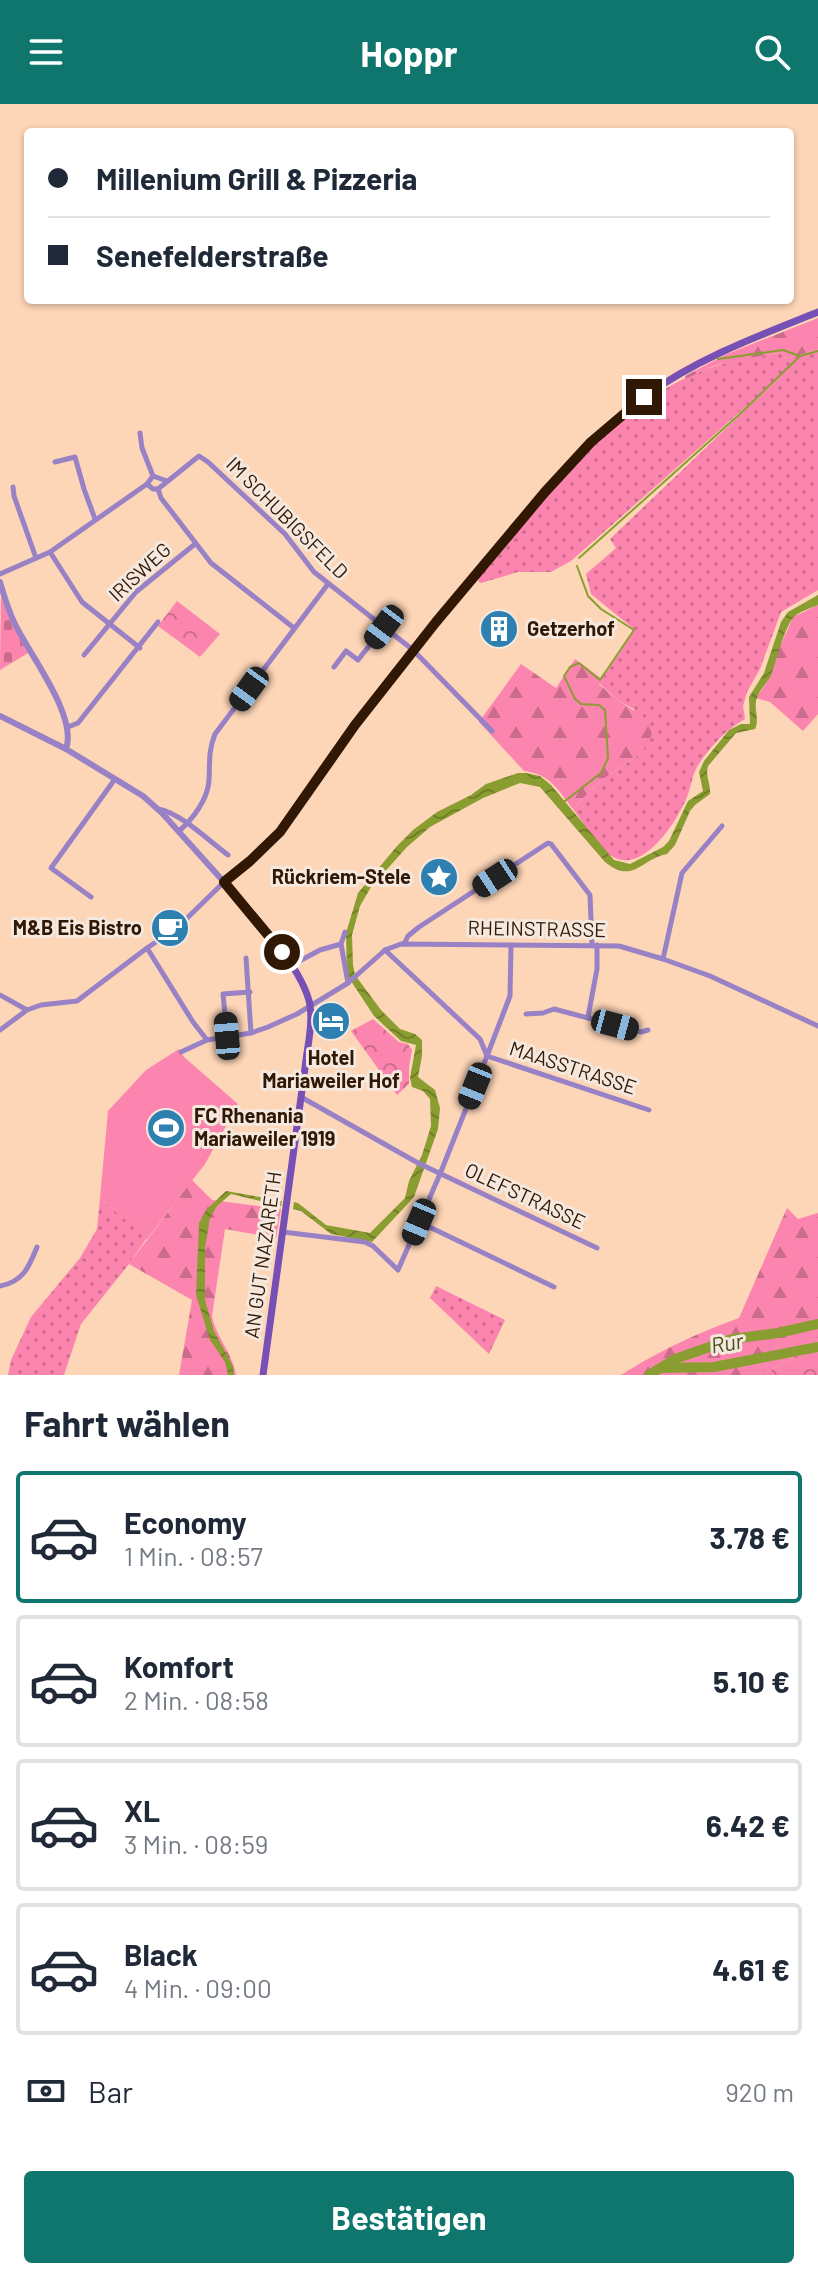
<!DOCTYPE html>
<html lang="de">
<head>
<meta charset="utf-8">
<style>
  body { margin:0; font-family:Barlow,sans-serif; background:#f2f2f3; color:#1f2937; height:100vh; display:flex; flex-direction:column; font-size:30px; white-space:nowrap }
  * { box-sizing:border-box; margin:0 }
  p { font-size:26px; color:#747a83 }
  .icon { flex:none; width:44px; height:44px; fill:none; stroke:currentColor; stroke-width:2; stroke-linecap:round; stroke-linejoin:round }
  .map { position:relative; height:1271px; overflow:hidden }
  .details { display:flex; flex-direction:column; background:#fff; flex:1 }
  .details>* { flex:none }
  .guide { position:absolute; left:24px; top:24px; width:770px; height:176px; border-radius:8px; box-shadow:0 2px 6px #0004; display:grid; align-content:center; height:176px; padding:0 24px; background:#fff }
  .end { position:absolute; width:36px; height:36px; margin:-18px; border:10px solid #301804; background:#fff; box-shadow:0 0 0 4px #fff }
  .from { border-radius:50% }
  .car { position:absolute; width:24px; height:48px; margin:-24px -12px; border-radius:10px; box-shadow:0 0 6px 2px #0007; background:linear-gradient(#222 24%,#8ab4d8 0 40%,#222 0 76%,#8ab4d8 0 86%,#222 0) }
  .guide b { display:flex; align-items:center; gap:28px; height:76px; font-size:30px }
  .guide b+b { border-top:2px solid #e0e1e3 }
  .guide i { width:20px; height:20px; background:#1f2937 }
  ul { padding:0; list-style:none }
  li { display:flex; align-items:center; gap:24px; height:132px; margin:0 16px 12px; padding:0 8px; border:4px solid #e0e1e3; border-radius:8px }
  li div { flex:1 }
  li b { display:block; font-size:30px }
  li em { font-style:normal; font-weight:700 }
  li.current { border-color:#0f766e }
  li>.icon { width:72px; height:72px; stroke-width:1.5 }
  h2 { padding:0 24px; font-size:36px; line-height:96px }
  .pay { display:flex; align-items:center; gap:20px; height:88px; padding:0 24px; font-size:30px }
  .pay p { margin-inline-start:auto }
  .primary-button { display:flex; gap:16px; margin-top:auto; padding:16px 24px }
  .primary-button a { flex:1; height:92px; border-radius:8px; background:#0f766e; color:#fff; font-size:32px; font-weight:700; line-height:92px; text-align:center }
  header { display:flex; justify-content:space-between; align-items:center; height:104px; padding:0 24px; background:#0f766e; color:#fff; font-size:36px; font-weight:700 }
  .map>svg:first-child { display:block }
</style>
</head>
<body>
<header><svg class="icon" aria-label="menu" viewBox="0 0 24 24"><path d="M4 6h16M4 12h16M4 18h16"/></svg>Hoppr<svg class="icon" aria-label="search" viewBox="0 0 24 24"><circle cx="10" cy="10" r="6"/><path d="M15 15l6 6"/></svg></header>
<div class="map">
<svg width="818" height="1271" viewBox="0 0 818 1271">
  <defs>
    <pattern id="grass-dots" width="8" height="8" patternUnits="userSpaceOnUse" patternTransform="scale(2)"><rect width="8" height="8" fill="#fc85af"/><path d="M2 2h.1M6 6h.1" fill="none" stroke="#cc6c8c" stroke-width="1.8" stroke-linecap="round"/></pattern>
    <pattern id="forest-firs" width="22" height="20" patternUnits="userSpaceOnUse" patternTransform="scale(2)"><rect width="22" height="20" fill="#fc85af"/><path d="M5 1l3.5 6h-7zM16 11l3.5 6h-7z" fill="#cc6c8c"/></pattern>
    <pattern id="cemetery-stones" width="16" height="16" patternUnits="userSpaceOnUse" patternTransform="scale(2)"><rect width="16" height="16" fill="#fc85af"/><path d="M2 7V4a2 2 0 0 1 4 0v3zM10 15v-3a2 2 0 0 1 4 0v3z" fill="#cc6c8c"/></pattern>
    <pattern id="park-crowns" width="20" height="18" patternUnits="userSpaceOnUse" patternTransform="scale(2)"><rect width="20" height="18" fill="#fc85af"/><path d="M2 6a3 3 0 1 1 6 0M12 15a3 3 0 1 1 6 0" fill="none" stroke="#cc6c8c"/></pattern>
    <pattern id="water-waves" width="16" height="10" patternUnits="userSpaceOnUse" patternTransform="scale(2)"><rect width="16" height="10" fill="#8a9d30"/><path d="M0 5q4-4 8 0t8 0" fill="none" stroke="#717f27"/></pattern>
  </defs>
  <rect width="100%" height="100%" fill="#fdd5b7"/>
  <g fill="url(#grass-dots)">
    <path d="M818 245V486L781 508 760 565 747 588 743 602 745 615C725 626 709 644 697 663 692 672 691 683 687 693 677 717 644 770 613 753 600 746 583 718 573 705L599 678 642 648 634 605 620 598 599 579 635 526 591 490 586 470 616 444 610 435 782 271 571 457 551 468H518L481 479 478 477 479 473C547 395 611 297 715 262 736 255 760 253 781 248L787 255Z"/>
    <path d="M100 1094 147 1134 129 1160 81 1220 64 1271H8L11 1256 31 1213 80 1154 97 1125Z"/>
    <path d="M436 1182 505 1216 489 1250 430 1194Z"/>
  </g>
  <g fill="url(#forest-firs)">
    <path d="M818 214V245L787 255 781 248 716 261 685 275V272L727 250Z"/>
    <path d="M818 501V610L803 627 770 598 756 594 771 572 775 554 793 513Z"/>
    <path d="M575 555 602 575 599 580 620 598 643 612 652 626 651 633 642 648 599 678 573 705C558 686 550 670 524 667L479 618 521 560 556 584Z"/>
    <path d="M192 1076 212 1096 281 1105 276 1134 225 1125 212 1212C216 1233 233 1250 236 1271H179L192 1196 129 1160Z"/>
    <path d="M787 1104 798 1115 818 1109V1238L763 1271H621C661 1246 695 1230 739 1214Z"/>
  </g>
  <path fill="url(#cemetery-stones)" d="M1 492 12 521 28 549 0 566Z"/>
  <g fill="url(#park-crowns)">
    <path d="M177 497 220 530 200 553 158 522Z"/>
    <path d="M373 915 399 938 408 940 412 946 409 963V980L397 991 351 927Z"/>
    <path d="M818 1238V1271H763Z"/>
  </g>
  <path fill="#fc85af" d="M179 945 184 953 238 1000 205 1060 147 1135 100 1094 108 1007 146 966Z"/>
  <g fill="url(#water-waves)">
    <path d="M818 491V501C811 504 801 507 795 512 785 520 776 559 771 572 767 579 759 586 757 594 753 604 760 615 755 625L736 629 708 662C705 672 711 680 710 690L695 701 690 707 675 741 667 750C641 755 633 781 605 758L540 683 520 679 483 694 430 723 407 743 371 783 360 802 352 831 353 861 355 871 381 906 400 925 415 930 422 936V952L418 973 435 986 440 1004 438 1025 414 1093 372 1138 331 1130 301 1107 293 1105 294 1098 298 1099 326 1121 370 1129 405 1094 409 1077 422 1051 431 1022 430 995 423 987 412 983 410 974 416 941 401 937 374 912 347 871 346 829 358 789 397 742 413 726 437 708 471 691 486 680 518 669H526L540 672 551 681 614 756 630 760 663 743 669 737 688 697 703 687 699 668 704 657 729 626 741 620H750L749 593 764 569 781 518 788 508Z"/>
    <path d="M226 1087 282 1097 281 1102 231 1090 217 1102 210 1114 205 1144V1196L214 1227 233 1262 234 1271H228L225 1258 210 1236 196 1191 199 1119 208 1104Z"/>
  </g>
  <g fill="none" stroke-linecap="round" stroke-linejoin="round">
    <g stroke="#8a9d30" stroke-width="2">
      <path d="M718 255 783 246 800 252 818 247"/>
      <path d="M579 454 741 309 800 252"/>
      <path d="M565 697 601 669 608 654 605 606 599 601 581 600 575 595 564 572 570 563 579 559 600 576 634 526 601 505 588 492 577 462"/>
    </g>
    <g stroke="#8a9d30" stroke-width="10">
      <path d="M661 1264 714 1263 818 1243"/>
      <path d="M649 1271 675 1255 732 1235 778 1229 818 1220"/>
    </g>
    <g stroke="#9881c5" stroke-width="5">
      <path d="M140 329 142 344 153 372"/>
      <path d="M55 358 75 353 84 385 95 415"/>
      <path d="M147 380 153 372 167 377"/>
      <path d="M13 383 14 392 36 454"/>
      <path d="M158 385 199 352 208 358 285 430 314 468 413 546 492 627"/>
      <path d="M158 385 161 394 211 459 294 524"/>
      <path d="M50 448 82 498 140 544"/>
      <path d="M0 470 50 448 147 380 153 385H158"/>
      <path d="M84 551 136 488 195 440"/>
      <path d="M334 563 346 547 358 556 384 523"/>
      <path d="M68 623 78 619 158 518"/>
      <path d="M158 705C181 709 209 737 228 751"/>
      <path d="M179 727C193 715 208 695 209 676 210 658 208 648 215 630L328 480"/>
      <path d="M91 793 51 764 115 675"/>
      <path d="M345 828 341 840 348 879"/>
      <path d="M404 840 408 832 419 823 548 739 551 740 590 791 592 841"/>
      <path d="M511 841 510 892 487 952 649 1006"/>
      <path d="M147 844 193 918 207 936"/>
      <path d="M246 854 251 929"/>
      <path d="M663 855 682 769 722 722"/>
      <path d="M292 861 320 846 341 840"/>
      <path d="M0 891 27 906"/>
      <path d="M526 910 543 909 554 905 641 928 648 926"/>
      <path d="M588 913 597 865V841"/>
      <path d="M0 926 27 906 41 901 77 897 147 844 177 824 224 778"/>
      <path d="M227 932 223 890 250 888"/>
      <path d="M181 948 207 936 251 929 268 923 297 910 348 879 385 846 401 840 619 842 663 855 710 872 818 922"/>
      <path d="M301 993 418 1059 597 1144"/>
      <path d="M419 1118 554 1183"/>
      <path d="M283 1128 365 1138 373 1142 398 1166 440 1070 487 952 480 935 385 846"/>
      <path d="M0 1182C23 1178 29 1163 37 1143"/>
    </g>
    <g stroke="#9881c5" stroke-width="6">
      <path d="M0 478C4 492 8 506 15 520 29 550 78 612 66 645"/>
      <path d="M0 612 66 645 143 692 162 709 224 778"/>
    </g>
    <path stroke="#7750b5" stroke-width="7" d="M263 1271 305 964C307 944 313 922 310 901 303 863 250 808 224 778 243 763 262 748 278 729 307 696 329 656 355 620 403 557 453 496 504 436 548 385 589 333 644 293 696 255 758 232 818 208"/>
  </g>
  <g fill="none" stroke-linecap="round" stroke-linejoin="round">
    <path stroke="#301804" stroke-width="10" d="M282 848 224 778 250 757 280 728 355 621 436 518 545 388 591 338 644 293"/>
  </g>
  <defs>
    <g id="building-disc" transform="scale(2)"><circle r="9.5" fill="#2e80b1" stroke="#f5e8de"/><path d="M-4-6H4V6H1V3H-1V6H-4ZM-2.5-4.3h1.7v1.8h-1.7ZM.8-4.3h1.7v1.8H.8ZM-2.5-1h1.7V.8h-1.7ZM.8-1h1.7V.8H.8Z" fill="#fff"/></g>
    <g id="sight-disc" transform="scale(2)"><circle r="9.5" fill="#2e80b1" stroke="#f5e8de"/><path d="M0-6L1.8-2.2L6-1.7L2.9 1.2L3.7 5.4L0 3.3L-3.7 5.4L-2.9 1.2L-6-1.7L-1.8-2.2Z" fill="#fff"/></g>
    <g id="cafe-disc" transform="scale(2)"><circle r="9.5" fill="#2e80b1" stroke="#f5e8de"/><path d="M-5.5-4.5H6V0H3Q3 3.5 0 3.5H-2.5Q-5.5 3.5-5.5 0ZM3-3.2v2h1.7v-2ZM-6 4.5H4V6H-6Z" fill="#fff"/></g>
    <g id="hotel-disc" transform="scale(2)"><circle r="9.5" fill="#2e80b1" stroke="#f5e8de"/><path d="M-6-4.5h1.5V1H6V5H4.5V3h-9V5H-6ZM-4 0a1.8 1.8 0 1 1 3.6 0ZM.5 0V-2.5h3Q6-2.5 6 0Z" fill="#fff"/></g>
    <g id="stadium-disc" transform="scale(2)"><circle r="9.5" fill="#2e80b1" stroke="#f5e8de"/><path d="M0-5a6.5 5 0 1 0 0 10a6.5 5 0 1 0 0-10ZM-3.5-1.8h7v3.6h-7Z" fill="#fff"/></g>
  </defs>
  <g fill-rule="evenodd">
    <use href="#building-disc" x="499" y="525"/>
    <use href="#sight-disc" x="439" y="773"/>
    <use href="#cafe-disc" x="170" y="824"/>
    <use href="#hotel-disc" x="331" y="917"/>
    <use href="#stadium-disc" x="166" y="1024"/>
  </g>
  <g text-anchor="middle" stroke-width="6" stroke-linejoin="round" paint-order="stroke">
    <g font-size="20" fill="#301804" stroke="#f5e8de">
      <text transform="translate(287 414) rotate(45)" y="7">IM SCHUBIGSFELD</text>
      <text transform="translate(140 468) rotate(-43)" y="7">IRISWEG</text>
      <text transform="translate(537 825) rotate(1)" y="7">RHEINSTRASSE</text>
      <text transform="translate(573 964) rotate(18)" y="7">MAASSTRASSE</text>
      <text transform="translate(525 1092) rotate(25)" y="7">OLEFSTRASSE</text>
      <text transform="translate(263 1151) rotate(-82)" y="7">AN GUT NAZARETH</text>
    </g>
    <g font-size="20" font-weight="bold" fill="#301804" stroke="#f5e8de" text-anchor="start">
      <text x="527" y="532">Getzerhof</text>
      <text x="411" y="780" text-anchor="end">Rückriem-Stele</text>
      <text x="142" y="831" text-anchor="end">M&amp;B Eis Bistro</text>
      <text x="331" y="961" text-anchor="middle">Hotel<tspan x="331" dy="23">Mariaweiler Hof</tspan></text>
      <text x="194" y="1019">FC Rhenania<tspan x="194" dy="23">Mariaweiler 1919</tspan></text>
    </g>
    <g font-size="22" font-style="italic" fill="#465019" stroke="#f5e8de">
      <text transform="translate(727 1239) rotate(-9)" y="8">Rur</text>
    </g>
  </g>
</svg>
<i class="end from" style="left:282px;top:848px"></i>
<i class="end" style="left:644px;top:293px"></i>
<i class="car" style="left:384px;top:523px;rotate:217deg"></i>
<i class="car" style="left:249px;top:585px;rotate:216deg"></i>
<i class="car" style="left:495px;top:774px;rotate:237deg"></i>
<i class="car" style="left:615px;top:921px;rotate:105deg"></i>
<i class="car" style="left:227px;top:932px;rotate:355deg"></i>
<i class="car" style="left:475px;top:982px;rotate:202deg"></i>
<i class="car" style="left:419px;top:1118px;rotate:203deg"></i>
<div class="guide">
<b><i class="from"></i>Millenium Grill &amp; Pizzeria</b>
<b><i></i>Senefelderstraße</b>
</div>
</div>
<section class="details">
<h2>Fahrt wählen</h2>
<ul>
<li class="current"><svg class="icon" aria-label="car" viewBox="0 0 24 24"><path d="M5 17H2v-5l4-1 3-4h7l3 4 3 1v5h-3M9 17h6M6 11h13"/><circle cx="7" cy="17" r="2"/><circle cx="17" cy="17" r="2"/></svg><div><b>Economy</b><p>1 Min. · 08:57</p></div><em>3.78 €</em></li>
<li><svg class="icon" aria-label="car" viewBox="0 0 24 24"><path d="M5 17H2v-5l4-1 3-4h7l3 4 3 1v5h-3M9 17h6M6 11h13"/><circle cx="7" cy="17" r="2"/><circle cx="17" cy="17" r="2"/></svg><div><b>Komfort</b><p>2 Min. · 08:58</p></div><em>5.10 €</em></li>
<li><svg class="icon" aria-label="car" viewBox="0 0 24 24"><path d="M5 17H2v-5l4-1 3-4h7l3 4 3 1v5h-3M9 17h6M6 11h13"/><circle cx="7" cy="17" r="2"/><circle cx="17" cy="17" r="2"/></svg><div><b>XL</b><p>3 Min. · 08:59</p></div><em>6.42 €</em></li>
<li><svg class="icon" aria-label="car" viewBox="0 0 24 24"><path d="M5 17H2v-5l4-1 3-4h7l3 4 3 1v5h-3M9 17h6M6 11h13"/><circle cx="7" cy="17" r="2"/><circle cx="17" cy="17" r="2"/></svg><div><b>Black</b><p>4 Min. · 09:00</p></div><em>4.61 €</em></li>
</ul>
<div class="pay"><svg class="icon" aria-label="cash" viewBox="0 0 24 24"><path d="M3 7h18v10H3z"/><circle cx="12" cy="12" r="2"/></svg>Bar<p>920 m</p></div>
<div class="primary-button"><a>Bestätigen</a></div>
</section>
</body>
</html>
